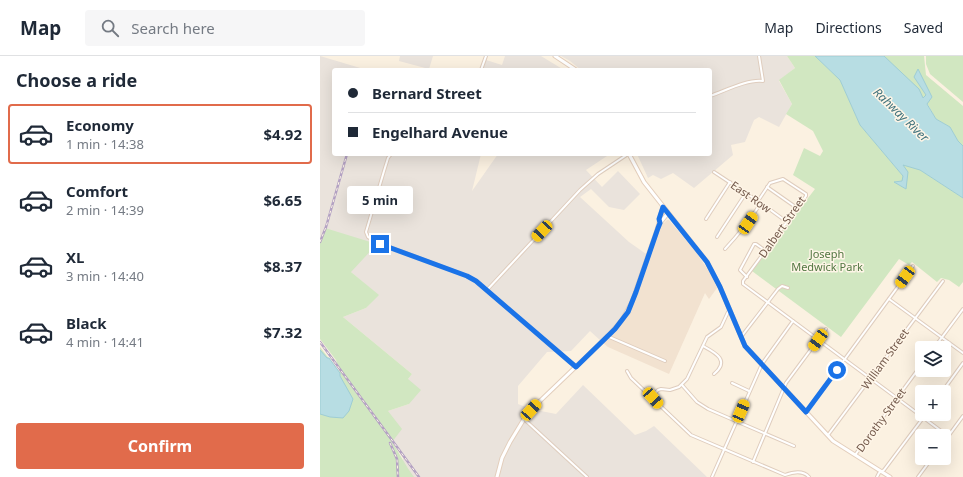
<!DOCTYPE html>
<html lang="en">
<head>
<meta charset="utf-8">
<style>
  body { margin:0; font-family:"Noto Sans",sans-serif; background:#f6f6f7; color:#1f2937; height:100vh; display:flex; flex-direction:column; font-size:15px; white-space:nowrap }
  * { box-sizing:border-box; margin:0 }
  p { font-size:13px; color:#747a83 }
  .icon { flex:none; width:22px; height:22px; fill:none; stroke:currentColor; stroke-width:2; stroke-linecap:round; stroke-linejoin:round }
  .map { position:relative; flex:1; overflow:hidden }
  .panel { display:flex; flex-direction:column; background:#fff; width:320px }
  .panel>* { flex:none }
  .top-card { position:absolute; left:12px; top:12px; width:380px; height:88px; border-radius:4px; box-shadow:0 4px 16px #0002; display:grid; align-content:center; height:88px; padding:0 16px; background:#fff }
  .controls { position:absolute; left:595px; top:285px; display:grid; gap:8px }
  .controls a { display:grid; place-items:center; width:36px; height:36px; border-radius:4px; background:#fff; box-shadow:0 4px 16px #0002; font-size:20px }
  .end { position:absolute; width:18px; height:18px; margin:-9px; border:5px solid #1a73e8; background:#fff; box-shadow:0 0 0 2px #fff }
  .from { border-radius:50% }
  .bubble { position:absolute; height:28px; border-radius:4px; background:#fff; box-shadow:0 4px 16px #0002; font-size:13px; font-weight:700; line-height:28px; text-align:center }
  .car { position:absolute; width:12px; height:24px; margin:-12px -6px; border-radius:5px; box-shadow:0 0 3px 1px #0007; background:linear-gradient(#f5c518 24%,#345 0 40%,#f5c518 0 76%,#345 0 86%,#f5c518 0) }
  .top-card b { display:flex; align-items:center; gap:14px; height:38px; font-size:15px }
  .top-card b+b { border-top:1px solid #e0e1e3 }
  .top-card i { width:10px; height:10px; background:#1f2937 }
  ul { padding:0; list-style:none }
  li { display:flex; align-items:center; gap:12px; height:60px; margin:0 8px 6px; padding:0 8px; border:2px solid transparent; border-radius:4px }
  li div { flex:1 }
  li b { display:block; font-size:15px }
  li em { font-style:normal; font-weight:700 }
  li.current { border-color:#e16b4b }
  li>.icon { width:36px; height:36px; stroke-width:1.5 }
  h2 { padding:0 16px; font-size:18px; line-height:48px }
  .button { display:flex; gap:8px; margin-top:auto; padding:8px 16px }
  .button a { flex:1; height:46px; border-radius:4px; background:#e16b4b; color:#fff; font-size:16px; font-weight:700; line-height:46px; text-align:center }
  header { display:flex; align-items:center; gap:24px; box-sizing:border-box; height:56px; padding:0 20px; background:#fff; border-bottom:1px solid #e0e1e3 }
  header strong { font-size:19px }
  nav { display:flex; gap:22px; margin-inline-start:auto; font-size:14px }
  .search { width:280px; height:36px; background:#f6f6f7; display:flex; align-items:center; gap:10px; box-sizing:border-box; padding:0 14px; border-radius:4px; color:#747a83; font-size:15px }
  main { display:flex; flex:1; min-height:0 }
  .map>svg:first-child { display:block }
</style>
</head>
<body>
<header>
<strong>Map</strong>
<div class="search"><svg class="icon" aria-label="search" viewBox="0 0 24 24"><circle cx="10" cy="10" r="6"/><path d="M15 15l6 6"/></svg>Search here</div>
<nav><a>Map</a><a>Directions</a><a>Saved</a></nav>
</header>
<main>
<section class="panel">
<h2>Choose a ride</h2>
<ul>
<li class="current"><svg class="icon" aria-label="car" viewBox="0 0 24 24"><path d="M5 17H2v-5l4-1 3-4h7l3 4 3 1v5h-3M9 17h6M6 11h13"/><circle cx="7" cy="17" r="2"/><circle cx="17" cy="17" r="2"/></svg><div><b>Economy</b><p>1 min · 14:38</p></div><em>$4.92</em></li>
<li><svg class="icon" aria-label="car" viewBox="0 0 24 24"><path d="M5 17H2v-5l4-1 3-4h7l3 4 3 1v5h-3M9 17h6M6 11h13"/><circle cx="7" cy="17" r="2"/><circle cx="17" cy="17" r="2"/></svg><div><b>Comfort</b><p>2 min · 14:39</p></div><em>$6.65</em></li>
<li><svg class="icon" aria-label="car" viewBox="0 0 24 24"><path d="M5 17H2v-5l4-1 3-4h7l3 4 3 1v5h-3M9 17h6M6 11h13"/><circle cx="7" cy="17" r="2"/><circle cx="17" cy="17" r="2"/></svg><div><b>XL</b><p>3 min · 14:40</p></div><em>$8.37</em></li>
<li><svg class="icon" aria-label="car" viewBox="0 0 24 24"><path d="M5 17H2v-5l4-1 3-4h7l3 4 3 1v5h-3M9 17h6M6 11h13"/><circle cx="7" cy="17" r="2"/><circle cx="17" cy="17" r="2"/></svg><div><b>Black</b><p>4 min · 14:41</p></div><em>$7.32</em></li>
</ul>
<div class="button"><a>Confirm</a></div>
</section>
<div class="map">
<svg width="643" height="421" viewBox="0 0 643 421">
  <rect width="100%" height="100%" fill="#fbf1e1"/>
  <path fill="#f2e2d0" d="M347 164H349L376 196 390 217 397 232 389 243 385 237 349 318 288 291 282 286 302 264 340 167H344Z"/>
  <g fill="#eae3dc">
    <path d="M0 0 47 14H14V98H161L152 135 178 98H290L266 114 282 131 298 115 320 138 304 154 289 151 271 133 260 141 309 186 329 200 305 260 282 286 270 275 251 295 227 296 198 330V348L211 353 236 358 263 329 315 379 326 375 334 370 387 421H82L83 402 72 385 68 355 89 348 88 323 92 318 23 261 46 252 58 239 31 216 5 172 0 184Z"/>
    <path d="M80 0H113L109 13 79 5Z"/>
    <path d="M185 0H221L244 14H163L166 4 182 9Z"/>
    <path d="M241 0H467L475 12 459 25 472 48 459 71 439 61 434 64 425 86 411 89 413 99 374 132 353 117 341 123 333 119 328 122 317 98H390V14H261L250 5Z"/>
  </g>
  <g fill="#d1e7c1">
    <path d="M467 0H495L520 24 540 69 583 120V125L575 126 586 133 582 108 600 114 643 142V226L639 231 629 224 621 222 617 226 592 206 589 209 579 203 521 281 432 215 495 133 473 119 484 92 500 100 503 95 493 75 466 58 472 48 459 24 475 12Z"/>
    <path d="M564 0H604L606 19 643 50V90L638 85 630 71 616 63 607 47 612 41 594 21 606 39 603 42Z"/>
    <path d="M606 0H643V46L610 18 606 8Z"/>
    <path d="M5 172 57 188 31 216 59 239 46 252 23 261 92 318 88 323 101 334 89 348 68 355 82 373 72 386C80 398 85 409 94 421H0V291L20 317 16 304 0 283V184Z"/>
  </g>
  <g fill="#b7dde3" stroke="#9ecdd4">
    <path d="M495 0H564L599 33 603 42 606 39 594 21 598 13 612 41 607 48 616 63 630 71 638 85 643 90V142L600 114 583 109 588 116 586 133 574 126 582 125 583 120 540 69 520 24Z"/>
    <path d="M0 294 7 302H9L20 317V320L33 343 29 355 23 362 10 361 0 358Z"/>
  </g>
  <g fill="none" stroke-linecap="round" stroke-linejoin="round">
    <g stroke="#dfcdbe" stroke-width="4">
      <g id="street">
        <path d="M161 14 166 0"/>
        <path d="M390 40C405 35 427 23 443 25L439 0"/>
        <path d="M71 98 68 102 64 115 46 176 48 181 54 185 147 220 156 225 256 311"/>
        <path d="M394 116 441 147 467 166"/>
        <path d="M447 131 477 152"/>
        <path d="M438 145 450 127 463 123 486 138V140L423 225V228L628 380"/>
        <path d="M386 163 410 126"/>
        <path d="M397 181 426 137"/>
        <path d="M405 193C419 178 430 164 441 147"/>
        <path d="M427 221 420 214 434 188H436L446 195"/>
        <path d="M167 234 260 134 278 118 308 98"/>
        <path d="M569 243 643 297"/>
        <path d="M287 280 345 305"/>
        <path d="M421 281 458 233 462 230 468 232"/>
        <path d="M383 290C394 296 411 304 394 318"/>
        <path d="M614 292 643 253"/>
        <path d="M307 315 311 322 371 379 465 419C473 416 483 414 489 421"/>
        <path d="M412 327 429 335"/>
        <path d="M362 329 377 346 388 353 474 390"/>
        <path d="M622 336 643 307"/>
        <path d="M332 341 338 334 341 333 350 334 359 331 367 323 387 281 401 271 408 256 410 255"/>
        <path d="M486 356 593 210"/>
        <path d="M204 363 267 421"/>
        <path d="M508 379 623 225"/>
        <path d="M624 386 643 360"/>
        <path d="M535 399 602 308"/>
        <path d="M433 406 466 327 506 273"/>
        <path d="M392 421 442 308 473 265"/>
        <path d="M557 421 559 417 564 414 606 358"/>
        <path d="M598 421 612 402"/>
      </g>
    </g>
    <g stroke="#e3cebc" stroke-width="5">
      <g id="secondary">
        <path d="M235 0 256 14"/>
        <path d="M309 98 324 126 387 206 400 231 425 290 513 385 570 421"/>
        <path d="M340 167 348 157"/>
        <path d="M177 421 182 402 190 386 204 363 220 345 290 278 302 264 312 246 337 174C340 166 340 159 343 151"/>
      </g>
    </g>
    <use href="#street" stroke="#fff" stroke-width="2"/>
    <use href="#secondary" stroke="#fff" stroke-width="3"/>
    <g stroke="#b3a1c3" stroke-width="2.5">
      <g id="rail">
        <path d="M0 186 6 171 27 98"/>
        <path d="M0 286 99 421"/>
        <path d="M70 387 77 403 78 421"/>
      </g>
    </g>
    <use href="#rail" stroke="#fef5e7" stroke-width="1" stroke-dasharray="3" stroke-linecap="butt"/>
  </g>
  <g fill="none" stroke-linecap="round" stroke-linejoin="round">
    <path stroke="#1a73e8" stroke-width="5" d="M60 188 147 220 156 225 256 311 295 273 308 256 316 236 338 172 340 167 339 163 343 151 387 206 400 231 425 290 486 356 517 314"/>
  </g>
  <g text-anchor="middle" stroke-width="3" stroke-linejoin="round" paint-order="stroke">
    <g font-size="11" fill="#715749" stroke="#fef5e7">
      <text transform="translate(431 141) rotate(35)" y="4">East Row</text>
      <text transform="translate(462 171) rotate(-55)" y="4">Dalbert Street</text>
      <text transform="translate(565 303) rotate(-54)" y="4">William Street</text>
      <text transform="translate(561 364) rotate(-54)" y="4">Dorothy Street</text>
    </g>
    <g font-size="11" fill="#527742" stroke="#fef5e7">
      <text x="507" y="202">Joseph<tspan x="507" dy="13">Medwick Park</tspan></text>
    </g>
    <g font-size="12" font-style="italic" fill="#41737d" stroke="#fef5e7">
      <text transform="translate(581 59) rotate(44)" y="4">Rahway River</text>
    </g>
  </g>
</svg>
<div class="controls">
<a><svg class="icon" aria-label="layers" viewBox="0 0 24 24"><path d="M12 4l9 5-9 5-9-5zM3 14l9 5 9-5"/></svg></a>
<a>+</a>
<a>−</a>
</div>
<i class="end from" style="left:517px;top:314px"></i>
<i class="end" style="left:60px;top:188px"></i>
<div class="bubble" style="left:27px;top:130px;width:66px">5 min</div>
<i class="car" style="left:428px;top:167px;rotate:34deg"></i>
<i class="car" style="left:222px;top:175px;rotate:223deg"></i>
<i class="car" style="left:585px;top:221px;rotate:216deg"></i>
<i class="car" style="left:498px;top:284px;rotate:216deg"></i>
<i class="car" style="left:333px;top:342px;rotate:138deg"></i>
<i class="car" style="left:211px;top:354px;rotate:42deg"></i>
<i class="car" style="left:421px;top:355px;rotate:23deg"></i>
<div class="top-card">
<b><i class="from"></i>Bernard Street</b>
<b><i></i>Engelhard Avenue</b>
</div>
</div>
</main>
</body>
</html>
